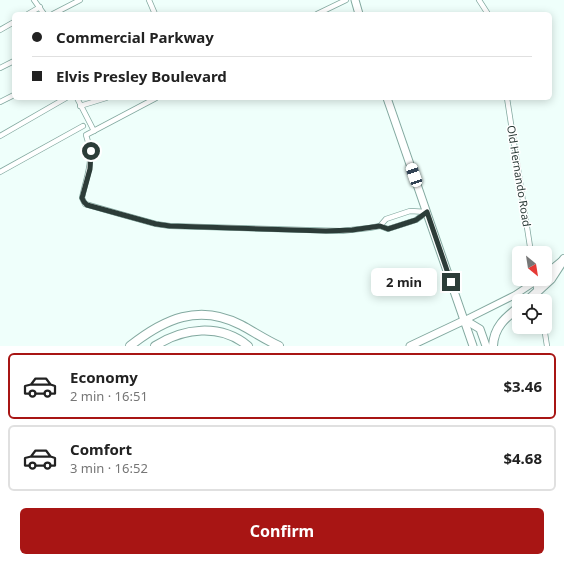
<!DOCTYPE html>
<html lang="en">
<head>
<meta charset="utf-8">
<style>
  body { margin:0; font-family:"Noto Sans",sans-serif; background:#f6f6f6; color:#222; height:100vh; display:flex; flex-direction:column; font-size:15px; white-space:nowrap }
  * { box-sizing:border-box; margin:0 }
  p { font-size:13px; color:#767676 }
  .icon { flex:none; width:22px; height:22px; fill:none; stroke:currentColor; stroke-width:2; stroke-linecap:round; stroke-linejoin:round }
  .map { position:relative; height:346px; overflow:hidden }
  .drawer { display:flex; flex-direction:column; background:#fff; flex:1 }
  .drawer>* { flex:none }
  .guide { position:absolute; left:12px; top:12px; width:540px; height:88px; border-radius:6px; box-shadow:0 2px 10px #0003; display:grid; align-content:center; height:88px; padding:0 20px; background:#fff }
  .needle { width:26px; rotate:150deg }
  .tools { position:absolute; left:512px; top:246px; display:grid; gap:8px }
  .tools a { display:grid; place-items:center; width:40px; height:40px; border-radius:6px; background:#fff; box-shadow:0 2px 10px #0003; font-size:20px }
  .end { position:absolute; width:18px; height:18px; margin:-9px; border:5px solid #2c3c38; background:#fff; box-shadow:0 0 0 2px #fff }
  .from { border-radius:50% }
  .bubble { position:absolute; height:28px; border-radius:6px; background:#fff; box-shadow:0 2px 10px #0003; font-size:13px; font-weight:700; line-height:28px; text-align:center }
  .car { position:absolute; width:12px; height:24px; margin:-12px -6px; border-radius:5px; box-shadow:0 0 3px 1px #0007; background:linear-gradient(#fff 24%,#345 0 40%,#fff 0 76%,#345 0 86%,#fff 0) }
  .guide b { display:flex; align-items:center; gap:14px; height:38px; font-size:15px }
  .guide b+b { border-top:1px solid #e0e0e0 }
  .guide i { width:10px; height:10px; background:#222 }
  ul { padding:7px 0 0; list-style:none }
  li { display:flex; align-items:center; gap:12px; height:66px; margin:0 8px 6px; padding:0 12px; border:2px solid #e0e0e0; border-radius:6px }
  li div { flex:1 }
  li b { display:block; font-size:15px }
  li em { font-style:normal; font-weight:700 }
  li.selected { border-color:#a81514 }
  li>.icon { width:36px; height:36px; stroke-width:1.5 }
  .primary-button { display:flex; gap:8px; margin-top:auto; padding:8px 20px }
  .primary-button a { flex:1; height:46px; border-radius:6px; background:#a81514; color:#fff; font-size:16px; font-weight:700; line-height:46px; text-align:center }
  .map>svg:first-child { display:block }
</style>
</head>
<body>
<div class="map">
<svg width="564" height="346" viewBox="0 0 564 346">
  <rect width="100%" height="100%" fill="#effffb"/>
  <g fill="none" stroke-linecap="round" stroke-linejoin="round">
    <g stroke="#83a9a0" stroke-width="6">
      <g id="street">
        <path d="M34 0 44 14"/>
        <path d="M149 0 155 14"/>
        <path d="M479 0 488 14"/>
        <path d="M28 14 40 7"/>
        <path d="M53 14 80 0"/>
        <path d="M317 14 346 0"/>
        <path d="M0 30 14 22"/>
        <path d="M0 68 14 61"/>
        <path d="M77 98 94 131"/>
        <path d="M156 98 86 135C95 162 87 173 82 198L85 204 120 214 156 224 170 226 341 231 369 228 380 226"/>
        <path d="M507 98 531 253"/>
        <path d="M0 102 14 95"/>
        <path d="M80 106 106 98"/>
        <path d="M0 136 66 98"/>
        <path d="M0 172 83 126"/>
        <path d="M410 211 427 212 416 220 388 229 380 226 386 219Z"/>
        <path d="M535 279 538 301"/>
        <path d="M544 327 547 346"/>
      </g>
    </g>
    <g stroke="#83a9a0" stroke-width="8">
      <g id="secondary">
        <path d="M545 274 561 261"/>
        <path d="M465 320 515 295 539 279"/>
      </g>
    </g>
    <g stroke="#83a9a0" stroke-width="9">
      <g id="primary">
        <path d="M355 0 359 14"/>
        <path d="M387 98 473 346"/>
        <path d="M465 320 480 329 486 346"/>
        <path d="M410 346 465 320"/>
      </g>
    </g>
    <g stroke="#83a9a0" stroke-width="10">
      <g id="highway">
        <path d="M527 301 551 279 564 259"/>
        <path d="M130 346C164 319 199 303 241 325 254 332 266 340 279 346"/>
        <path d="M155 346C183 328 220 323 248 346"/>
        <path d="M493 346C494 327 505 318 519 307"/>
      </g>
    </g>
    <use href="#street" stroke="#fff" stroke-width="4.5"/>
    <use href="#secondary" stroke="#fff" stroke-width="6"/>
    <use href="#primary" stroke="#fff" stroke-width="7"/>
    <use href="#highway" stroke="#fff" stroke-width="8"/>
  </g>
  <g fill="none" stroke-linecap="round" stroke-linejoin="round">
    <path stroke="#2c3c38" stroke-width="5" d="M91 151 90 169 82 198 84 202 87 205 156 224 170 226 326 231 352 230 380 226 388 229 416 220 427 212 451 282"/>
  </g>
  <g text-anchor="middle" stroke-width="3" stroke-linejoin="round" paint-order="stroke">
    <g font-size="11" fill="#2c3c38" stroke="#fff">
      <text transform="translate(519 176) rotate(81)" y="4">Old Hernando Road</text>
    </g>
  </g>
</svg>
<div class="tools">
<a><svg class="needle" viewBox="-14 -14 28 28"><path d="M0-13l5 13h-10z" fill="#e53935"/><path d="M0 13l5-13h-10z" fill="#767676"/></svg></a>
<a><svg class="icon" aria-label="locate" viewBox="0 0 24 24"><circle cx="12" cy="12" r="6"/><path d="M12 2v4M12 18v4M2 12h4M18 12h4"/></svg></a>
</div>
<i class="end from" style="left:91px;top:151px"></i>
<i class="end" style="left:451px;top:282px"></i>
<div class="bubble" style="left:371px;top:268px;width:66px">2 min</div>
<i class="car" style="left:414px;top:175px;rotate:341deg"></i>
<div class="guide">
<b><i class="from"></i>Commercial Parkway</b>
<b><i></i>Elvis Presley Boulevard</b>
</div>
</div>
<section class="drawer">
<ul>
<li class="selected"><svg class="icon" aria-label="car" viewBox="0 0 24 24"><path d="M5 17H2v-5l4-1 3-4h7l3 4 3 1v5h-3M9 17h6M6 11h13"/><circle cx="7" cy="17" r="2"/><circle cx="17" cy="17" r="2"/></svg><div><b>Economy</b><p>2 min · 16:51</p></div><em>$3.46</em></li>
<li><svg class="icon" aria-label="car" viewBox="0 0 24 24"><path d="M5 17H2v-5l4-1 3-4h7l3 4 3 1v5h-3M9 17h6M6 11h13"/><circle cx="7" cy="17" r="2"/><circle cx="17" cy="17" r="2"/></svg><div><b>Comfort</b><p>3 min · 16:52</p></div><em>$4.68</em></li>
</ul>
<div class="primary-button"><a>Confirm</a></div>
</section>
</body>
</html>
